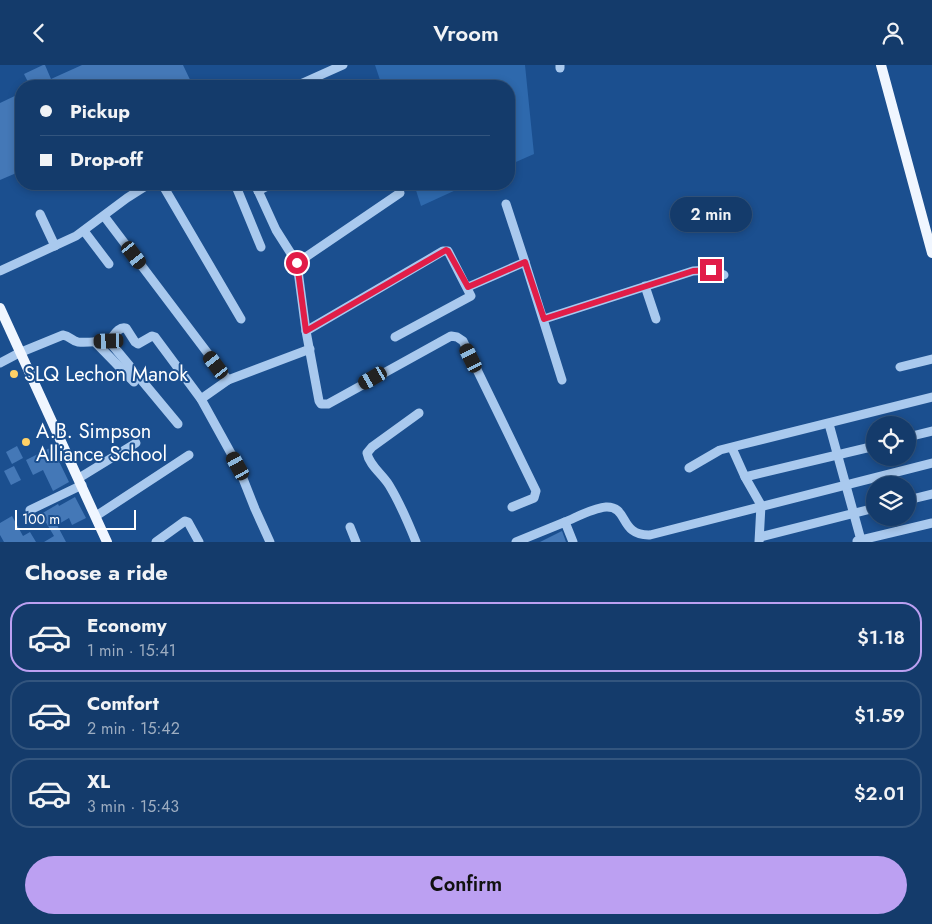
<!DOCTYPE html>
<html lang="en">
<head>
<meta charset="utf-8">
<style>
  body { margin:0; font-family:Jost,sans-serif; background:#1d4271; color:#f1f3f6; height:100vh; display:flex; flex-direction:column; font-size:19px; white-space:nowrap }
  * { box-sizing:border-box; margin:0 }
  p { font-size:16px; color:#9dadc1 }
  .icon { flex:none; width:28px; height:28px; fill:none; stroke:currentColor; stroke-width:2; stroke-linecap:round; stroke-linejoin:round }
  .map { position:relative; height:477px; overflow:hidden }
  .drawer { display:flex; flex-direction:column; background:#143b6b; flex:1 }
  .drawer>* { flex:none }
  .guide { position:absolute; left:15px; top:15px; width:500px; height:110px; border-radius:20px; box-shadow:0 2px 8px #0003,0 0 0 1px #33557e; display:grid; align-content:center; height:110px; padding:0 25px; background:#143b6b }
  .controls { position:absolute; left:866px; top:351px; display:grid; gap:10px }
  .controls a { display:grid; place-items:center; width:50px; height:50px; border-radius:50%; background:#143b6b; box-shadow:0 2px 8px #0003,0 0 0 1px #33557e; font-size:25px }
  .scale { position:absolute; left:15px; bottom:12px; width:121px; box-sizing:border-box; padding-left:5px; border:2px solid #fff; border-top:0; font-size:14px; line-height:18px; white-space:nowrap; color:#fff; -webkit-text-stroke:4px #1b4f8f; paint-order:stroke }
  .end { position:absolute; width:22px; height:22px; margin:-11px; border:6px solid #e11d48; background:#fff; box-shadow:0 0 0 2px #fff }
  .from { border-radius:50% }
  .bubble { position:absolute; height:35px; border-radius:18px; background:#143b6b; box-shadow:0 2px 8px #0003,0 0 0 1px #33557e; font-size:16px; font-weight:600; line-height:35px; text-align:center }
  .car { position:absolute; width:15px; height:30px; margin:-15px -8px; border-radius:6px; box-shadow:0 0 4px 1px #0007; background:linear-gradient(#222 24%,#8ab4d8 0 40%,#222 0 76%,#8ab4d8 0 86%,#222 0) }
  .guide b { display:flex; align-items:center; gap:18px; height:48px; font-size:19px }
  .guide b+b { border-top:1px solid #33557e }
  .guide i { width:12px; height:12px; background:#f1f3f6 }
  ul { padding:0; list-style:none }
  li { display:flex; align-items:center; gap:15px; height:70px; margin:0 10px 8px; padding:0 15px; border:2px solid #33557e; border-radius:20px }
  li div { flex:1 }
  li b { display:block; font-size:19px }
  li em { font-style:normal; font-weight:600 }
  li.active { border-color:#bca0f2 }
  li>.icon { width:45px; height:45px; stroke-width:1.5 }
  h2 { padding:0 25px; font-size:22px; line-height:60px }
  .action { display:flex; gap:10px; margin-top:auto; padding:10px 25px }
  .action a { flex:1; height:58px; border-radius:30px; background:#bca0f2; color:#111; font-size:20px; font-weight:600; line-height:58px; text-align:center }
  header { display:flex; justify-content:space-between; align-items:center; height:65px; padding:0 25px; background:#143b6b; font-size:22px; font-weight:600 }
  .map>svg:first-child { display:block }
</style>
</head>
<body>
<header><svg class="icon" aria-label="back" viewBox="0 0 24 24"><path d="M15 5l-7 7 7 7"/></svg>Vroom<svg class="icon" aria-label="person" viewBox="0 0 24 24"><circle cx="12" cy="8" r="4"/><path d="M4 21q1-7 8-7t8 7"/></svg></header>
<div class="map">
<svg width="932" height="477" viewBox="0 0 932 477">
  <rect width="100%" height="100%" fill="#1b4f8f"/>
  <g fill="#2e69ad">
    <path d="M375 0H525L534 89 509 100V21H382Z"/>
    <path d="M414 119H469L421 141Z"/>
  </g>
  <g fill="#4478b7">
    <path d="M43 0H45L51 14 82 0H183L193 21H30L24 9Z"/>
    <path d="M21 28V106L0 115V38Z"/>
    <path d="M17 381 23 393 12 399 6 387Z"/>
    <path d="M52 382 69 417 53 426 43 405 33 410 26 395Z"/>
    <path d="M14 401 21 415 11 420 4 406Z"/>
    <path d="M75 432 86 453 72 460 69 453 57 460 66 477H44L54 471 41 449 58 439 59 441Z"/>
    <path d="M12 451 23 471 30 467 36 477H4L0 470V458Z"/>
    <path d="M562 466 566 477H540Z"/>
  </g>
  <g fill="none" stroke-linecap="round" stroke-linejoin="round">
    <g stroke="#a9c9ee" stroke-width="9">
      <path d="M560 0V3"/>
      <path d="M296 21 343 0"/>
      <path d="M162 119 241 254"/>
      <path d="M235 119 261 182"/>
      <path d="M255 119 276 165 297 198 400 128"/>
      <path d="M258 126 271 119"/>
      <path d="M506 139 525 197"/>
      <path d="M40 149 55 181"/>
      <path d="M104 151 228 315 310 284"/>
      <path d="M84 166 109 199"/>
      <path d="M297 198 306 266 319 336 321 339H328L451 271 457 272 463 276 536 426 534 433 512 442"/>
      <path d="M0 206 76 171 127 133 149 119"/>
      <path d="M645 221 656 254"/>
      <path d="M468 222 525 197 562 315"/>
      <path d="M544 254 693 206 711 205 724 210"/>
      <path d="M306 266 443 186H448L471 231 395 272"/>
      <path d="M109 276C114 271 118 261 126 263L135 277 138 279 152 271 155 272 201 334 228 315"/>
      <path d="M95 277 134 317"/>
      <path d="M0 298 19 288 63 270C70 271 72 276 78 277 88 278 99 276 109 276L178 359"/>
      <path d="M900 302 932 294"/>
      <path d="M201 334 238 401 255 444 270 477"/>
      <path d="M829 359 861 475"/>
      <path d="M908 372 932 366"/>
      <path d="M732 383 745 412 761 440 759 477"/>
      <path d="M689 403 720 385 932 332"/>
      <path d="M745 412 875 381"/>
      <path d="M79 413 136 378"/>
      <path d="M908 435 932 429"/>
      <path d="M30 445 82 420"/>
      <path d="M96 451 189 390"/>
      <path d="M565 457C577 452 593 443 606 442 629 441 619 471 650 470L932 398"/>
      <path d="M350 462 356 477"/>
      <path d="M760 472 875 443"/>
      <path d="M857 476 932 458"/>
      <path d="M156 477 185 456 188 457 199 477"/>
      <path d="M416 477C408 457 400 438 389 420 382 409 369 400 367 388L372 382 419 348"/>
      <path d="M516 477 565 457 573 477"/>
    </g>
    <g stroke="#f0f6ff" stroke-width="10">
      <path d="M881 0 932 188"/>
      <path d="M0 243 107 477"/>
    </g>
  </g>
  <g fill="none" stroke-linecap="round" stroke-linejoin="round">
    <path stroke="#e11d48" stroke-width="6" d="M297 198 306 266 446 185 448 186 468 222 525 197 544 254 693 206 711 205"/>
  </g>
  <g fill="#ffd166" stroke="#1b4f8f" stroke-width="2">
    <circle cx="14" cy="309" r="5"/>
    <circle cx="26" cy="377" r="5"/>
  </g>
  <g text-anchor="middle" stroke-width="4" stroke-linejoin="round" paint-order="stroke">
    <g font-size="20" fill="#fff" stroke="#1b4f8f" text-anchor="start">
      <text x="24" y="316">SLQ Lechon Manok</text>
      <text x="36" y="373">A.B. Simpson<tspan x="36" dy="23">Alliance School</tspan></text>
    </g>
  </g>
</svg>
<div class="controls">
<a><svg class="icon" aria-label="locate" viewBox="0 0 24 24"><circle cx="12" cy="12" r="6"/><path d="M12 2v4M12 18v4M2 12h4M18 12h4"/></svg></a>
<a><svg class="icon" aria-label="layers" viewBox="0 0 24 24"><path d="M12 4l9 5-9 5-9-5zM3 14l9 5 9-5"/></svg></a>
</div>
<div class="scale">100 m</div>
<i class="end from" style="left:297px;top:198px"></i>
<i class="end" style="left:711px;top:205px"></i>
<div class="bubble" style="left:670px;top:132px;width:82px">2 min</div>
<i class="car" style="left:134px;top:190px;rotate:143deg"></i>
<i class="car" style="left:109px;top:276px;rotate:268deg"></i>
<i class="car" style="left:471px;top:293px;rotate:334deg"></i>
<i class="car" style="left:216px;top:300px;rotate:323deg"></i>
<i class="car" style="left:373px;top:313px;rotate:240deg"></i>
<i class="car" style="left:238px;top:401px;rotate:331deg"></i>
<div class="guide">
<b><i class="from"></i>Pickup</b>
<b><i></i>Drop-off</b>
</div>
</div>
<section class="drawer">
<h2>Choose a ride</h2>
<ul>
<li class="active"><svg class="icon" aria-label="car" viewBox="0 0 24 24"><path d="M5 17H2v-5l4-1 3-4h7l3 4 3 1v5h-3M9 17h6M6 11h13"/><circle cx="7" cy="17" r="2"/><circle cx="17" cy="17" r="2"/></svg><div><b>Economy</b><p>1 min · 15:41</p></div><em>$1.18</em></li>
<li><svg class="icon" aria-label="car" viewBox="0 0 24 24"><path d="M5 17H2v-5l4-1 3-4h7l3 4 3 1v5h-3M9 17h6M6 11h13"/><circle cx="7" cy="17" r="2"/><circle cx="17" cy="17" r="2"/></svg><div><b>Comfort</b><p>2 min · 15:42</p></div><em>$1.59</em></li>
<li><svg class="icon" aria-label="car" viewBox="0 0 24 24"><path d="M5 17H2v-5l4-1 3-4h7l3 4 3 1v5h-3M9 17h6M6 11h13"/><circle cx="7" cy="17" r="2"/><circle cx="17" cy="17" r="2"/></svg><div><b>XL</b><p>3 min · 15:43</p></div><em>$2.01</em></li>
</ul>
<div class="action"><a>Confirm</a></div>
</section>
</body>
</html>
